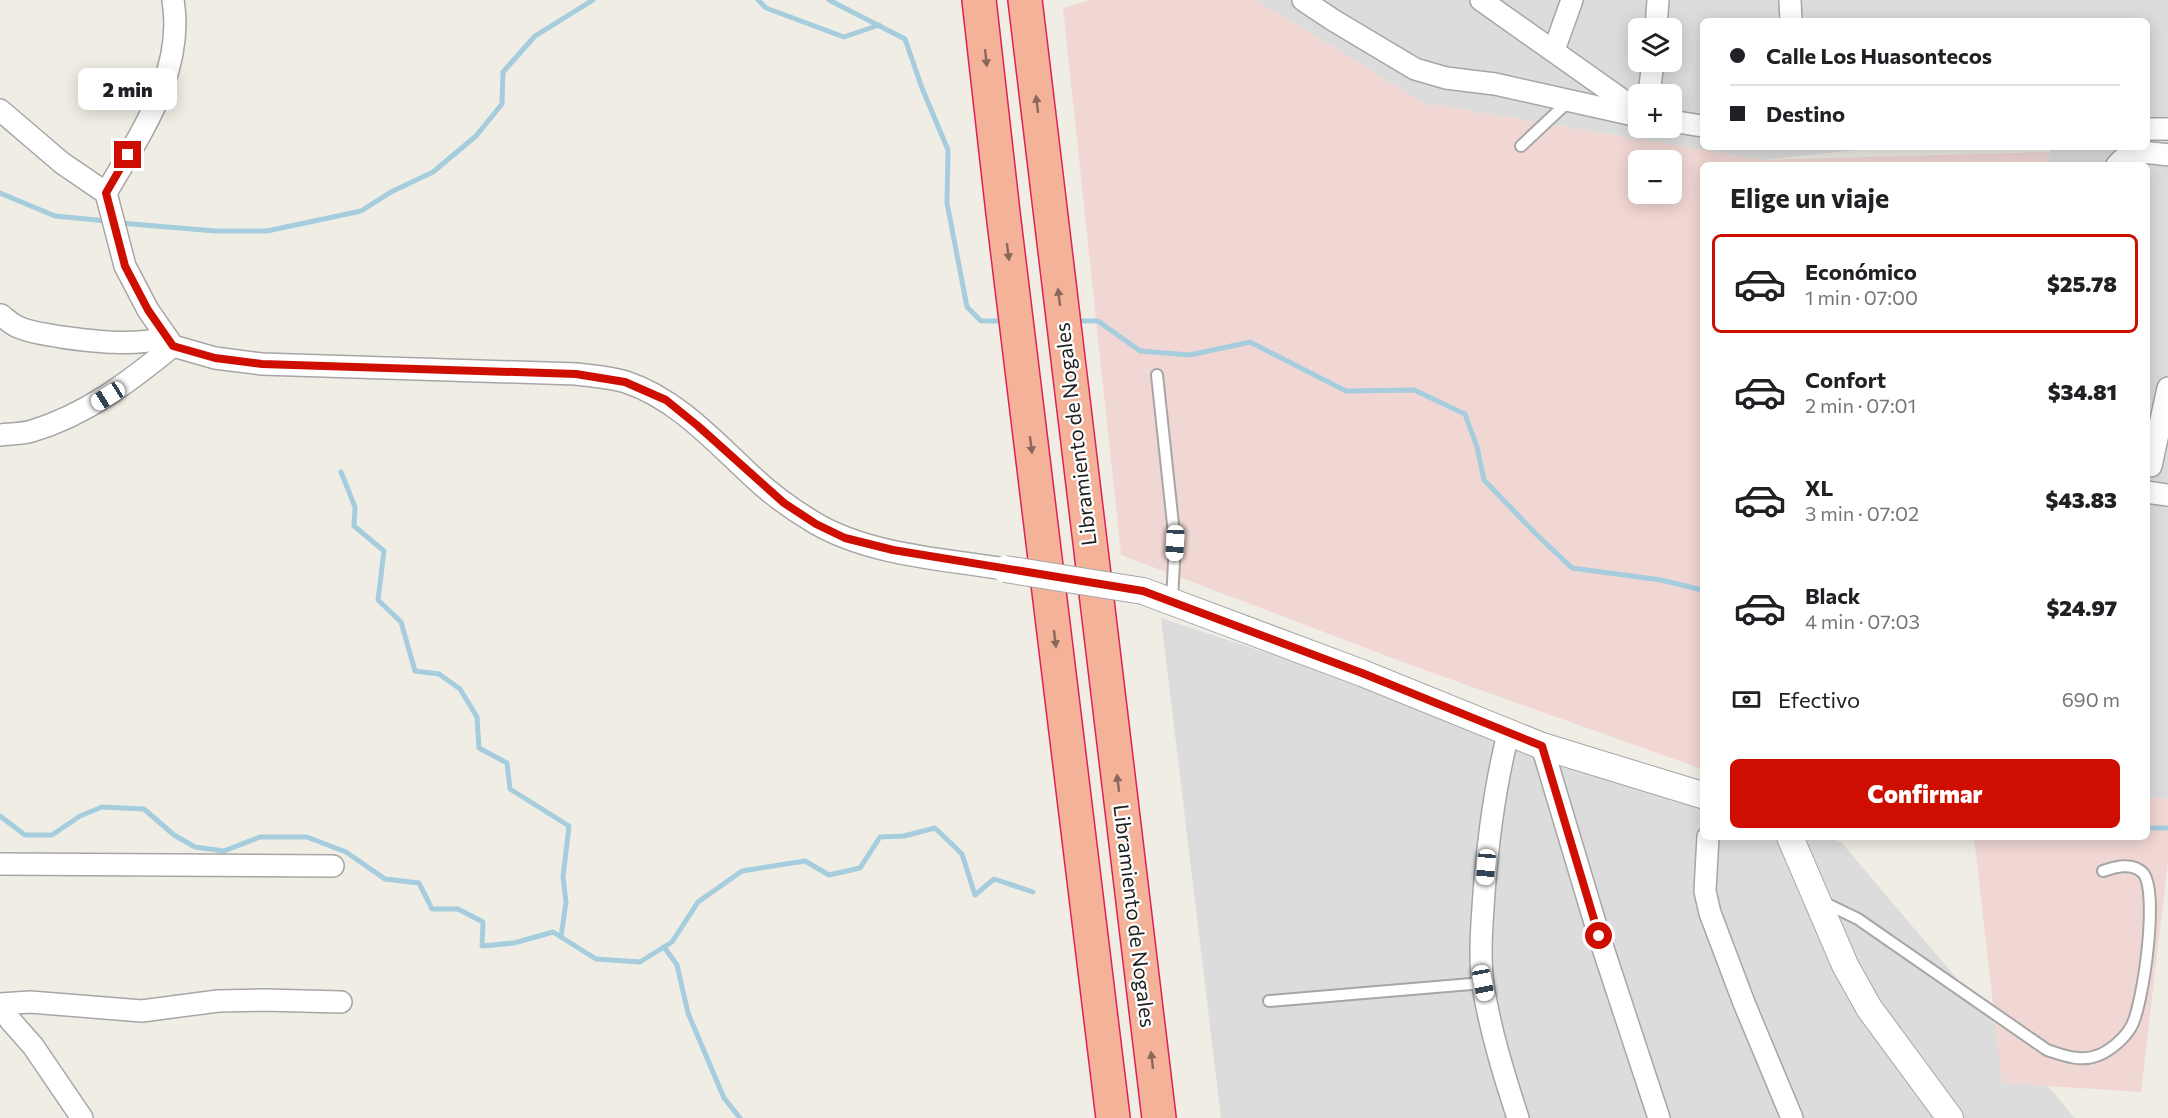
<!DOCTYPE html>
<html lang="es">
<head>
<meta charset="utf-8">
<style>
  body { margin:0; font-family:Commissioner,sans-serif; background:#f6f6f6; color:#202124; height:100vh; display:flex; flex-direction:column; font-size:22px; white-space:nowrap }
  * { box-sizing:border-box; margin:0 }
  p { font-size:20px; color:#757577 }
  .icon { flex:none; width:33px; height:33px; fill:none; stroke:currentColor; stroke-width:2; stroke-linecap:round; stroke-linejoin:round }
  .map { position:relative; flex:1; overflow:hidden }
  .side { position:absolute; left:1700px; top:162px; width:450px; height:678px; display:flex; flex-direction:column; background:#fff; border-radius:9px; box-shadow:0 3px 15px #0003 }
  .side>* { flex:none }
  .hud { position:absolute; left:1700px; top:18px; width:450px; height:132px; border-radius:9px; box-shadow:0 3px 15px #0003; display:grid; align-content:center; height:132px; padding:0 30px; background:#fff }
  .tools { position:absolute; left:1628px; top:18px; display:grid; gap:12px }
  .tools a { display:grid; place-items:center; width:54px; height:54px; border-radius:9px; background:#fff; box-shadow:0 3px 15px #0003; font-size:30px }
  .end { position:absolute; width:27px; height:27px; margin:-14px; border:8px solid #ce0e00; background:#fff; box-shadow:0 0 0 3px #fff }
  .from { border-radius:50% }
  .bubble { position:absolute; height:42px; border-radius:9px; background:#fff; box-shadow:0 3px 15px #0003; font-size:20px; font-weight:800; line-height:42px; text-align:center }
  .car { position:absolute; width:18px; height:36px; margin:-18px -9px; border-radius:8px; box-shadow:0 0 4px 2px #0007; background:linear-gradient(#fff 24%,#345 0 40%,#fff 0 76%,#345 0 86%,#fff 0) }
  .hud b { display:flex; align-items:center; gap:21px; height:57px; font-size:22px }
  .hud b+b { border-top:2px solid #e0e0e0 }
  .hud i { width:15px; height:15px; background:#202124 }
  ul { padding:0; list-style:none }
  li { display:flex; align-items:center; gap:18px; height:99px; margin:0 12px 9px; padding:0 18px; border:3px solid transparent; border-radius:9px }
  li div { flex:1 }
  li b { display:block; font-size:22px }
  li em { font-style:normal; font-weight:800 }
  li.current { border-color:#ce0e00 }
  li>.icon { width:54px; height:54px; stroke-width:1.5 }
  h2 { padding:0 30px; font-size:27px; line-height:72px }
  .pay { display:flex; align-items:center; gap:15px; height:66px; padding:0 30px; font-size:22px }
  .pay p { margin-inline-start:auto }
  .cta { display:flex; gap:12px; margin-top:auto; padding:12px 30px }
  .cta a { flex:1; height:69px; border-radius:9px; background:#ce0e00; color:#fff; font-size:24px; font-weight:800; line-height:69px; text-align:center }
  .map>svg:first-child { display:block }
</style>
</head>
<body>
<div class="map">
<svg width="2168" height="1118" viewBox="0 0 2168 1118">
  <rect width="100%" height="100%" fill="#f0ede5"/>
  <g fill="#dddcdc" fill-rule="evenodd">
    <path d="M1254 0H2168V799L2146 797V165H2047L2051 147H2146V21H1702V147H1884L1763 160 1423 103 1298 25ZM1638 28H1671V62H1638ZM1638 94H1671V128H1638Z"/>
    <path d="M1161 618 1702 796V837H1826L1841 842 2075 1118H1221Z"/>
  </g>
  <g fill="#f1d7d4" fill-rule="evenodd">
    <path d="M1090 0H1254L1298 25 1423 103 1763 160 2050 152 2047 165H1702V769L1408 664 1121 555 1063 8ZM1638 160H1671V194H1638Z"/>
    <path d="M2147 797 2168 799V861L2141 1092 2002 1083 1974 837H2146Z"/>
  </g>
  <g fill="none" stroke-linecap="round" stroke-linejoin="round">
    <g stroke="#a5cdde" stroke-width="5">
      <path d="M758 0 766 8 844 37 879 25"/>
      <path d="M829 0 905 39 922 88 948 150 947 203 967 307 981 321H998"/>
      <path d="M0 193 55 216 107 221"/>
      <path d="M120 223 215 231H267L361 211 391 192 433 172 476 136 502 104 503 72 535 36 593 0"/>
      <path d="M1081 321H1098L1140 351 1190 355 1250 342 1346 391 1414 390 1465 414 1477 447 1484 480 1538 536 1572 568 1661 580 1702 590"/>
      <path d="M341 472 355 507 354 526 384 551 378 600 401 622 415 671 439 674 460 689 477 717 479 748 507 763 510 789 569 826 563 877 566 902 561 937"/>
      <path d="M0 816 25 835H52L80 816 102 807 144 809 174 835 195 847 224 851 260 837H307L346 852 385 879 419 883 432 909H458L483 922 482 946 514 943 553 932 596 959 640 962 672 942 698 902 742 871 805 861 829 875 860 868 880 837 904 836 935 828 962 854 975 895 994 879 1033 892"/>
      <path d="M2146 828H2168"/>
      <path d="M664 947 677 965 688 1013 724 1098 740 1118"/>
    </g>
    <g stroke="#a6a6a6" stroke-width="14">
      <g id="service">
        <path d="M1521 146 1570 100"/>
        <path d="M1157 375 1175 543 1172 600"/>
        <path d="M1823 902 1858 919 2047 1050C2062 1055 2080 1062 2096 1056 2109 1052 2124 1039 2131 1027 2143 1007 2160 887 2142 872 2131 862 2115 867 2103 871"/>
        <path d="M1269 1001 1483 983"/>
      </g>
    </g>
    <g stroke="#a6a6a6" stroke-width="24">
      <g id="minor">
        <path d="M1303 0 1333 20 1415 69 1446 78 1495 84 1638 116"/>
        <path d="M1481 0 1638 111"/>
        <path d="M1790 0 1791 21"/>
        <path d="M1656 28 1658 0"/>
        <path d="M1554 50 1572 0"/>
        <path d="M1649 94 1653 62"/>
        <path d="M0 110 62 163 106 193 125 266 148 310 173 346 215 358 262 364 576 374C592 376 610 377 626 382 677 399 714 441 753 477 772 495 793 510 815 523 869 555 943 559 1005 569"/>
        <path d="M1671 121 1702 126"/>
        <path d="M2146 129H2168"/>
        <path d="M2117 165C2130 149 2149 152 2168 155"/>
        <path d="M106 193C140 134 185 72 173 0"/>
        <path d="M1 315C5 318 10 323 16 326 29 333 46 334 61 337 97 342 132 346 167 338"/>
        <path d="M0 435C10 434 22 434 32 431 86 415 130 381 173 346"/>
        <path d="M2151 466 2168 388"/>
        <path d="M2146 492 2168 495"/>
        <path d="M1508 734C1495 786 1488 839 1484 893 1482 923 1479 955 1483 985 1490 1030 1504 1075 1518 1118"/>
        <path d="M1542 746 1599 936 1659 1118"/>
        <path d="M1708 837 1705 891 1710 913 1744 1003 1792 1118"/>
        <path d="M0 864 333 866"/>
        <path d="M0 1004 30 1002 142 1011 218 1001 264 1000 341 1002"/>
        <path d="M0 1006 10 1020 33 1046 82 1118"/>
      </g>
    </g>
    <g stroke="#a6a6a6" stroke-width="28">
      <g id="tertiary">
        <path d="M1143 591 1362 673 1542 746 1702 795"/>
        <path d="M1790 837 1845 965 1869 1008 1950 1118"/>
      </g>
    </g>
    <g stroke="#df2155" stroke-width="36">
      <g id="trunk">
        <path d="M979 0 1003 213 1113 1118"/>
        <path d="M1025 0 1159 1118"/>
      </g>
    </g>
    <use href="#service" stroke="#fff" stroke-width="10"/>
    <use href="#minor" stroke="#fff" stroke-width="21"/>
    <use href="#tertiary" stroke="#fff" stroke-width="26"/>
    <use href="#trunk" stroke="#f4b299" stroke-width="33"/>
    <g stroke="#a6a6a6" stroke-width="28" stroke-linecap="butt">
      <path id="tertiary-bridge" d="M1005 569 1143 591"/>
    </g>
    <use href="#tertiary-bridge" stroke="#fff" stroke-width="26"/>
  </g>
  <defs><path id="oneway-solid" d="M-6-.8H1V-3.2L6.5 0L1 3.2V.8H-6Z" transform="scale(1.5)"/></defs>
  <g fill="#8a685c">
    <use href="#oneway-solid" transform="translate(986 58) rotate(84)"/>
    <use href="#oneway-solid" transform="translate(1037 104) rotate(-97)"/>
    <use href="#oneway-solid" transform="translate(1008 252) rotate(83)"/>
    <use href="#oneway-solid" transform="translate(1059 297) rotate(-97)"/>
    <use href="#oneway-solid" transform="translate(1031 445) rotate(83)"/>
    <use href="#oneway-solid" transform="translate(1055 639) rotate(83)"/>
    <use href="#oneway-solid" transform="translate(1118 783) rotate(-97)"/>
    <use href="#oneway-solid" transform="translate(1152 1060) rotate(-97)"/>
  </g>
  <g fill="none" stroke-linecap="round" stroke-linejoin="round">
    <path stroke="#ce0e00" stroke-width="8" d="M128 155 106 193 125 266 148 310 173 346 215 358 262 364 576 374 625 382 666 400 698 426 784 503 816 524 845 538 893 550 1143 591 1362 673 1542 746 1599 936"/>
  </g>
  <g text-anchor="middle" stroke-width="4.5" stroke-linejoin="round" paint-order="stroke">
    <g font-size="21" fill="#1f1f1f" stroke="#fff">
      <text transform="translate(1076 434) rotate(-97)" y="7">Libramiento de Nogales</text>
      <text transform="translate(1134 916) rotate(83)" y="7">Libramiento de Nogales</text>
    </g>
  </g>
</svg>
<div class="tools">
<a><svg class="icon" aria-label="layers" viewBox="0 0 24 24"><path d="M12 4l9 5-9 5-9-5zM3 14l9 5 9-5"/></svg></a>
<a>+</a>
<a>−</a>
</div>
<i class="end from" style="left:1599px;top:936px"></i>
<i class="end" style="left:128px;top:155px"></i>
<div class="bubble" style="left:78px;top:68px;width:99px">2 min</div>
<i class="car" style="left:108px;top:396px;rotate:238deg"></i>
<i class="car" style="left:1175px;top:543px;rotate:183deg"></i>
<i class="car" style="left:1486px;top:867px;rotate:185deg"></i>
<i class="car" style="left:1483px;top:983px;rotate:169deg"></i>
<div class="hud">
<b><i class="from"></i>Calle Los Huasontecos</b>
<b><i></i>Destino</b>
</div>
<section class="side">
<h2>Elige un viaje</h2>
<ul>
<li class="current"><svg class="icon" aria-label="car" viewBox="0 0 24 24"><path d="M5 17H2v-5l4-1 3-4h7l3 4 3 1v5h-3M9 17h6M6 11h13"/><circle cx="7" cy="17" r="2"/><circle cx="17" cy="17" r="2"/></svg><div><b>Económico</b><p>1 min · 07:00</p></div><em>$25.78</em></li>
<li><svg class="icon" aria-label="car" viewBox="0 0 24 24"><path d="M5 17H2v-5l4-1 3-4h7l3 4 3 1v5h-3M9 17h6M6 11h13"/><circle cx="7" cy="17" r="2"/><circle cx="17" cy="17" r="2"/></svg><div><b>Confort</b><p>2 min · 07:01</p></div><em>$34.81</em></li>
<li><svg class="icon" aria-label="car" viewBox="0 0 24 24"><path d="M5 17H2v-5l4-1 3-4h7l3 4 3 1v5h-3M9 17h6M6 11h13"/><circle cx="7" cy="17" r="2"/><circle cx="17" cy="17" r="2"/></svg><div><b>XL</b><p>3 min · 07:02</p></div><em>$43.83</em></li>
<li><svg class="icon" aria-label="car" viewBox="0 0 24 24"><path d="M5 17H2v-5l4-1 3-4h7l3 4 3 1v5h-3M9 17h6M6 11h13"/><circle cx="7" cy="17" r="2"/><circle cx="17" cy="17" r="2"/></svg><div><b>Black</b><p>4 min · 07:03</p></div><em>$24.97</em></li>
</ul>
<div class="pay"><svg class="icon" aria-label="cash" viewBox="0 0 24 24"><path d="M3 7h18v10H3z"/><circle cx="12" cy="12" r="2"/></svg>Efectivo<p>690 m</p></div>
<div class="cta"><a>Confirmar</a></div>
</section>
</div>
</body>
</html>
